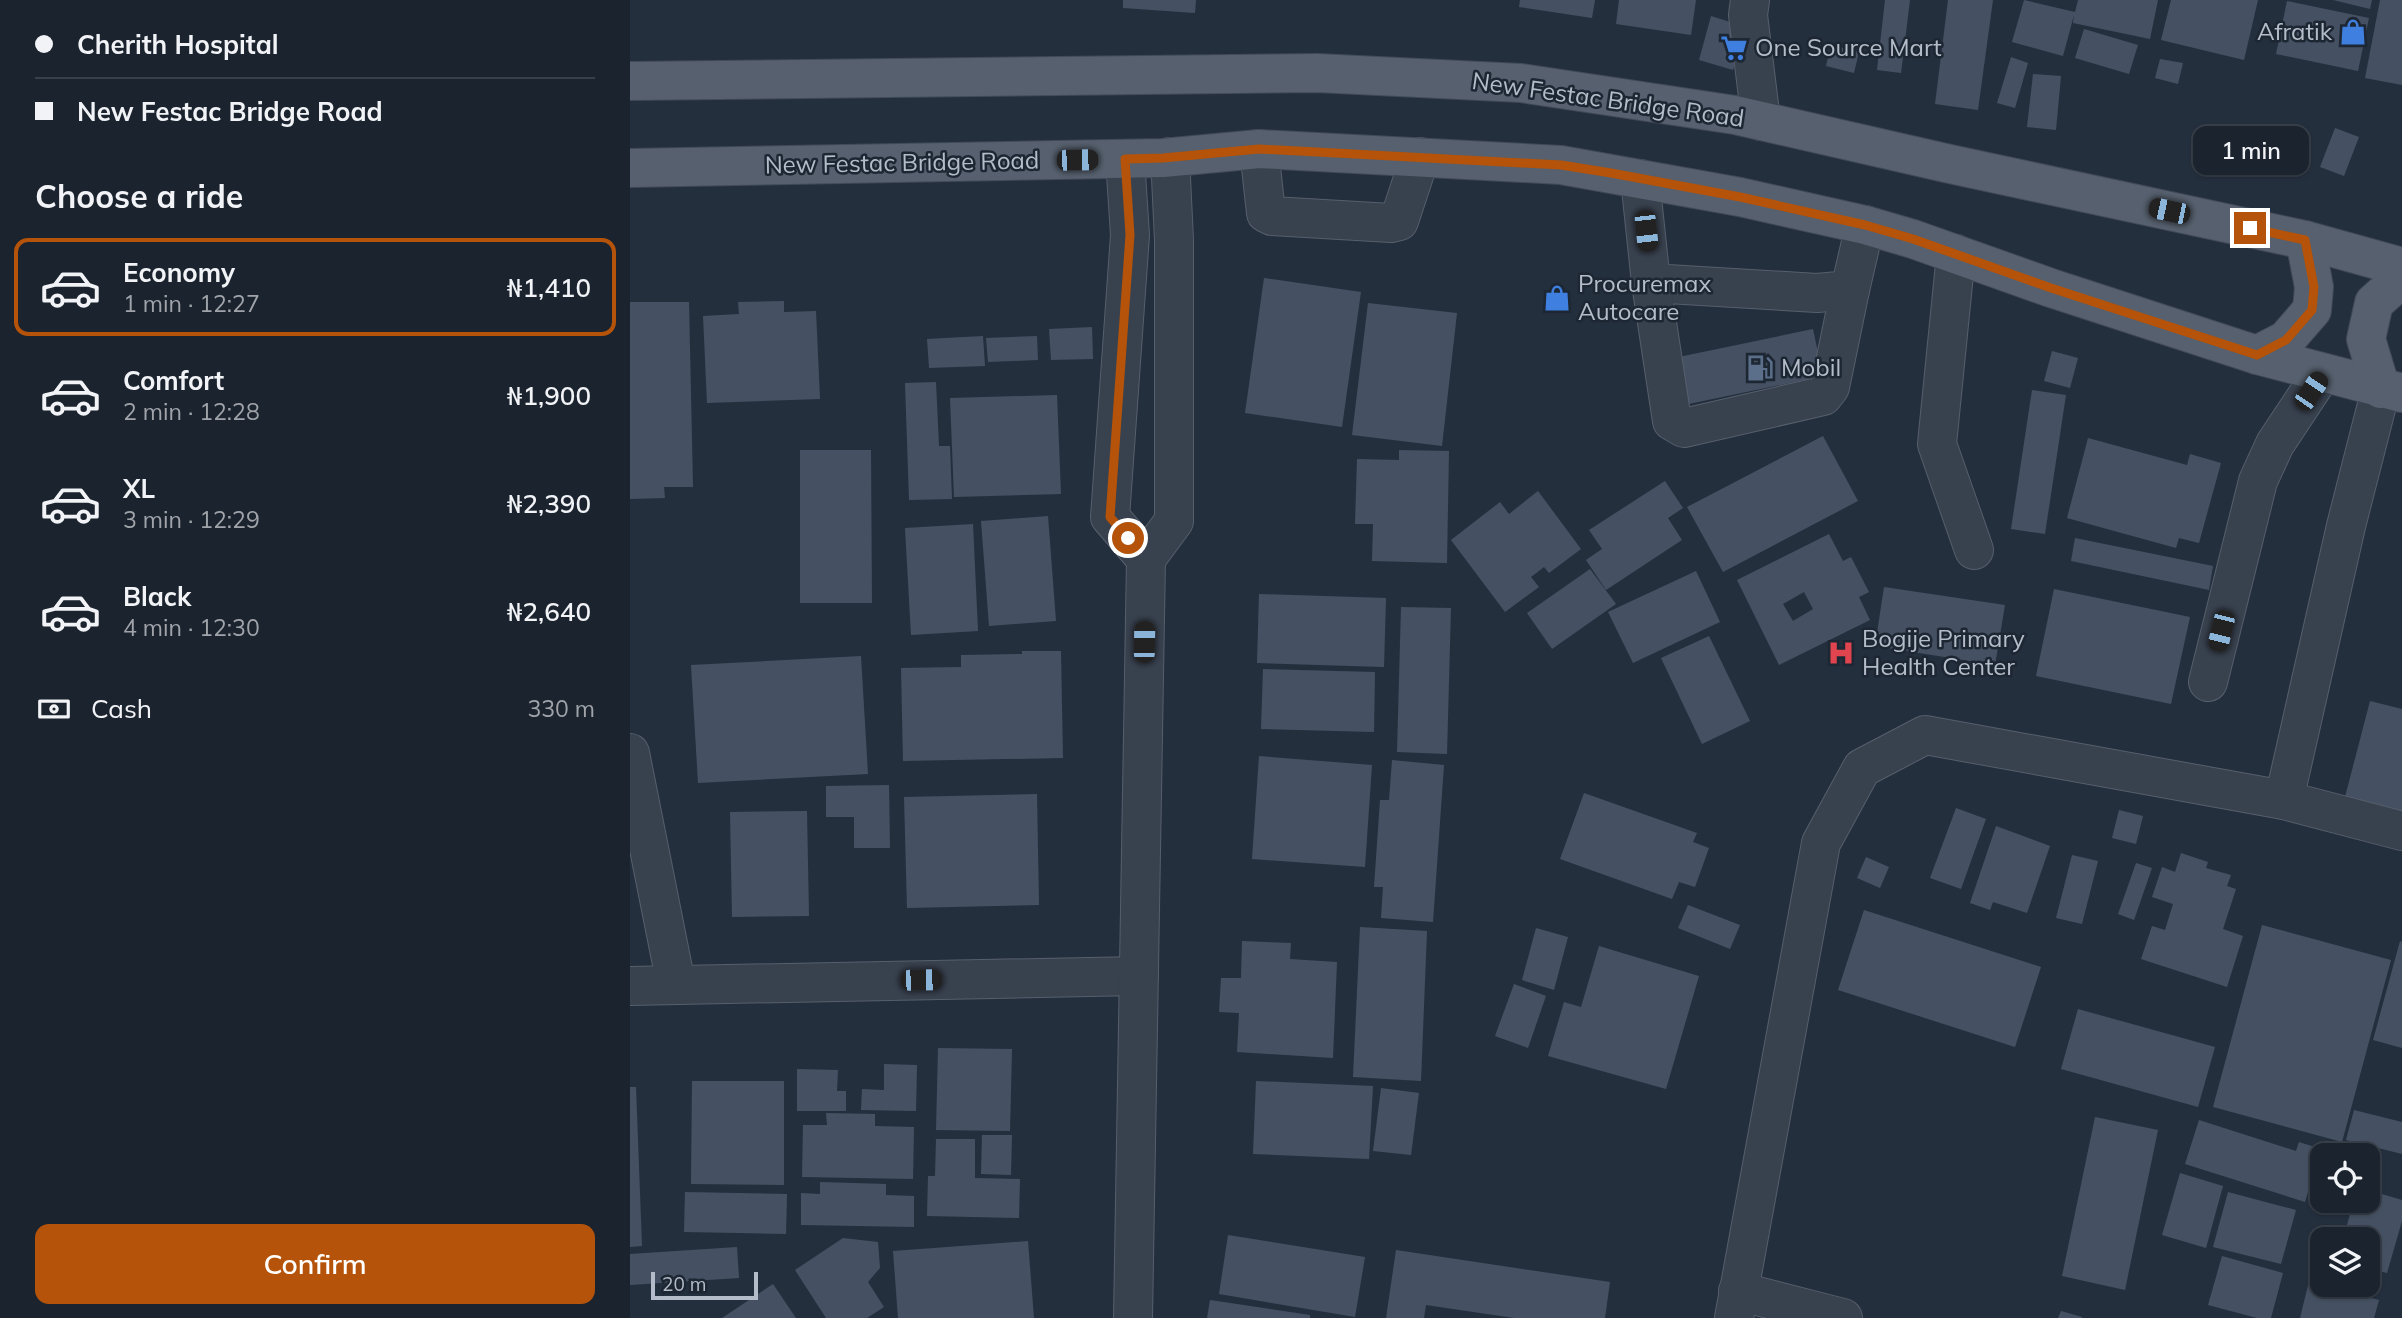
<!DOCTYPE html>
<html lang="en">
<head>
<meta charset="utf-8">
<style>
  body { margin:0; font-family:Mulish,sans-serif; background:#242b36; color:#f1f3f6; height:100vh; display:flex; flex-direction:column; font-size:26px; white-space:nowrap }
  * { box-sizing:border-box; margin:0 }
  p { font-size:23px; color:#a0a4aa }
  .icon { flex:none; width:38px; height:38px; fill:none; stroke:currentColor; stroke-width:2; stroke-linecap:round; stroke-linejoin:round }
  .map { position:relative; flex:1; overflow:hidden }
  .drawer { display:flex; flex-direction:column; background:#1b232e; width:630px }
  .drawer>* { flex:none }
  .banner { display:grid; align-content:center; height:154px; padding:0 35px; background:#1b232e }
  .tools { position:absolute; left:1680px; top:1143px; display:grid; gap:14px }
  .tools a { display:grid; place-items:center; width:70px; height:70px; border-radius:14px; background:#1b232e; box-shadow:0 2px 5px #0004,0 0 0 2px #39404a; font-size:35px }
  .scale { position:absolute; left:21px; bottom:18px; width:107px; box-sizing:border-box; padding-left:7px; border:4px solid #b4bcc9; border-top:0; font-size:19px; line-height:24px; white-space:nowrap; color:#b4bcc9; -webkit-text-stroke:5px #1d2633; paint-order:stroke }
  .end { position:absolute; width:32px; height:32px; margin:-16px; border:9px solid #b45309; background:#fff; box-shadow:0 0 0 4px #fff }
  .from { border-radius:50% }
  .bubble { position:absolute; height:49px; border-radius:14px; background:#1b232e; box-shadow:0 2px 5px #0004,0 0 0 2px #39404a; font-size:23px; font-weight:600; line-height:49px; text-align:center }
  .car { position:absolute; width:21px; height:42px; margin:-21px -10px; border-radius:9px; box-shadow:0 0 5px 2px #0007; background:linear-gradient(#222 24%,#8ab4d8 0 40%,#222 0 76%,#8ab4d8 0 86%,#222 0) }
  .banner b { display:flex; align-items:center; gap:24px; height:66px; font-size:26px }
  .banner b+b { border-top:2px solid #39404a }
  .banner i { width:18px; height:18px; background:#f1f3f6 }
  ul { padding:0; list-style:none }
  li { display:flex; align-items:center; gap:21px; height:98px; margin:0 14px 10px; padding:0 21px; border:4px solid transparent; border-radius:14px }
  li div { flex:1 }
  li b { display:block; font-size:26px }
  li em { font-style:normal; font-weight:600 }
  li.on { border-color:#b45309 }
  li>.icon { width:63px; height:63px; stroke-width:1.5 }
  h2 { padding:0 35px; font-size:32px; line-height:84px }
  .pay { display:flex; align-items:center; gap:18px; height:77px; padding:0 35px; font-size:26px }
  .pay p { margin-inline-start:auto }
  .cta { display:flex; gap:14px; margin-top:auto; padding:14px 35px }
  .cta a { flex:1; height:80px; border-radius:14px; background:#b45309; color:#fff; font-size:28px; font-weight:600; line-height:80px; text-align:center }
  main { display:flex; flex:1; min-height:0 }
  .map>svg:first-child { display:block }
</style>
</head>
<body>
<main>
<section class="drawer">
<div class="banner">
<b><i class="from"></i>Cherith Hospital</b>
<b><i></i>New Festac Bridge Road</b>
</div>
<h2>Choose a ride</h2>
<ul>
<li class="on"><svg class="icon" aria-label="car" viewBox="0 0 24 24"><path d="M5 17H2v-5l4-1 3-4h7l3 4 3 1v5h-3M9 17h6M6 11h13"/><circle cx="7" cy="17" r="2"/><circle cx="17" cy="17" r="2"/></svg><div><b>Economy</b><p>1 min · 12:27</p></div><em>₦1,410</em></li>
<li><svg class="icon" aria-label="car" viewBox="0 0 24 24"><path d="M5 17H2v-5l4-1 3-4h7l3 4 3 1v5h-3M9 17h6M6 11h13"/><circle cx="7" cy="17" r="2"/><circle cx="17" cy="17" r="2"/></svg><div><b>Comfort</b><p>2 min · 12:28</p></div><em>₦1,900</em></li>
<li><svg class="icon" aria-label="car" viewBox="0 0 24 24"><path d="M5 17H2v-5l4-1 3-4h7l3 4 3 1v5h-3M9 17h6M6 11h13"/><circle cx="7" cy="17" r="2"/><circle cx="17" cy="17" r="2"/></svg><div><b>XL</b><p>3 min · 12:29</p></div><em>₦2,390</em></li>
<li><svg class="icon" aria-label="car" viewBox="0 0 24 24"><path d="M5 17H2v-5l4-1 3-4h7l3 4 3 1v5h-3M9 17h6M6 11h13"/><circle cx="7" cy="17" r="2"/><circle cx="17" cy="17" r="2"/></svg><div><b>Black</b><p>4 min · 12:30</p></div><em>₦2,640</em></li>
</ul>
<div class="pay"><svg class="icon" aria-label="cash" viewBox="0 0 24 24"><path d="M3 7h18v10H3z"/><circle cx="12" cy="12" r="2"/></svg>Cash<p>330 m</p></div>
<div class="cta"><a>Confirm</a></div>
</section>
<div class="map">
<svg width="1772" height="1318" viewBox="0 0 1772 1318">
  <rect width="100%" height="100%" fill="#242f3e"/>
  <g fill="#455162" fill-rule="evenodd">
    <path d="M493 0H566L565 13 493 8Z"/>
    <path d="M890 0H965L962 18 889 7Z"/>
    <path d="M989 0H1066L1061 35 986 24Z"/>
    <path d="M1255 0H1280L1271 73 1247 70Z"/>
    <path d="M1318 0H1363L1348 110 1305 104Z"/>
    <path d="M1394 0 1445 12 1448 0H1528L1520 39 1443 23 1444 15 1433 56 1382 42Z"/>
    <path d="M1541 0H1628L1614 60 1531 40Z"/>
    <path d="M1703 0H1742L1740 9Z"/>
    <path d="M1750 0H1772V85L1735 78Z"/>
    <path d="M1657 1 1739 18 1728 71 1646 54Z"/>
    <path d="M1081 16 1116 27 1103 70 1069 60Z"/>
    <path d="M1454 29 1508 45 1499 74 1445 58Z"/>
    <path d="M1201 45 1229 52 1224 73 1196 66Z"/>
    <path d="M1381 57 1398 63 1385 108 1367 103Z"/>
    <path d="M1530 59 1553 63 1548 84 1525 78Z"/>
    <path d="M1403 74 1431 76 1426 130 1397 127Z"/>
    <path d="M1705 128 1729 137 1714 176 1690 167Z"/>
    <path d="M634 278 731 292 712 427 615 413Z"/>
    <path d="M154 301V312L186 311 190 399 77 403 73 316 109 314 108 302Z"/>
    <path d="M0 302H59L63 487H34L35 498 0 499Z"/>
    <path d="M738 303 827 313 812 446 722 435Z"/>
    <path d="M462 327 463 359 421 360 419 329Z"/>
    <path d="M1183 329 1193 376 1049 406 1039 359Z"/>
    <path d="M353 336 355 366 299 368 297 339Z"/>
    <path d="M407 336 408 360 358 362 356 338Z"/>
    <path d="M1422 351 1448 358 1440 388 1414 381Z"/>
    <path d="M306 382 309 446H320L322 499 279 500 275 383Z"/>
    <path d="M1402 390 1436 395 1415 534 1381 529Z"/>
    <path d="M427 395 431 494 324 497 320 398Z"/>
    <path d="M1193 436 1228 501 1093 572 1057 507Z"/>
    <path d="M1458 438 1557 465 1560 454 1591 463 1569 543 1549 538 1546 548 1437 518Z"/>
    <path d="M170 450H241L242 603H170Z"/>
    <path d="M769 450 819 451 817 563 742 561 743 524H725L727 459 769 460Z"/>
    <path d="M1035 481 1053 508 1038 518 1052 540 976 590 956 560 972 549 959 530Z"/>
    <path d="M908 491 951 549 919 573 914 567 901 577 909 587 875 612 821 540 870 502 879 514Z"/>
    <path d="M418 516 426 621 359 626 351 521Z"/>
    <path d="M343 524 348 631 281 635 275 528Z"/>
    <path d="M1199 534 1213 561 1221 557 1239 592 1229 597 1240 620 1149 665 1107 580ZM1174 592 1183 609 1163 621 1153 604Z"/>
    <path d="M1445 538 1583 566 1579 590 1441 561Z"/>
    <path d="M960 569 986 604 922 649 897 613Z"/>
    <path d="M1066 571 1090 622 1003 663 978 612Z"/>
    <path d="M1254 587 1375 605 1365 665 1245 646Z"/>
    <path d="M1424 589 1560 617 1541 704 1406 676Z"/>
    <path d="M629 594 756 598 754 667 627 663Z"/>
    <path d="M771 607 821 608 817 754 767 752Z"/>
    <path d="M1079 636 1120 721 1072 744 1031 658Z"/>
    <path d="M392 651H431L433 758 273 761 271 668 331 667V655L392 654Z"/>
    <path d="M231 656 238 774 68 783 61 665Z"/>
    <path d="M633 669 745 672 744 732 631 729Z"/>
    <path d="M1740 701 1772 709V812L1715 797Z"/>
    <path d="M629 756 742 765 735 867 622 859Z"/>
    <path d="M762 760 814 765 803 922 751 918 753 887H744L750 800H759Z"/>
    <path d="M259 785 260 848H224V817H196V786Z"/>
    <path d="M954 793 1067 833 1063 842 1079 848 1065 887 1049 882 1042 899 930 859Z"/>
    <path d="M407 794 409 905 277 908 274 797Z"/>
    <path d="M1326 808 1356 819 1331 889 1300 878Z"/>
    <path d="M1489 810 1513 816 1506 844 1482 838Z"/>
    <path d="M177 811 179 916 102 917 100 812Z"/>
    <path d="M1366 826 1420 846 1397 913 1363 902 1360 910 1340 903Z"/>
    <path d="M1551 853 1578 862 1576 868 1601 875 1597 886 1606 889 1593 929 1613 936 1597 987 1511 959 1522 926 1535 930 1543 904 1522 897 1532 867 1545 872Z"/>
    <path d="M1442 855 1468 861 1452 924 1426 918Z"/>
    <path d="M1236 857 1259 867 1250 888 1227 878Z"/>
    <path d="M1506 863 1522 868 1504 920 1488 914Z"/>
    <path d="M1058 905 1110 925 1100 949 1048 928Z"/>
    <path d="M1234 910 1411 967 1385 1047 1208 990Z"/>
    <path d="M1632 925 1761 960 1712 1142 1583 1107Z"/>
    <path d="M730 927 797 931 791 1081 723 1077Z"/>
    <path d="M906 928 938 937 924 990 892 980Z"/>
    <path d="M612 941 661 943 660 959 707 962 703 1058 607 1052 609 1013 589 1012 591 978H611Z"/>
    <path d="M1770 941 1772 942V1048L1743 1040Z"/>
    <path d="M969 946 1069 976 1036 1089 918 1056 934 1002 951 1007Z"/>
    <path d="M884 984 916 996 898 1048 865 1036Z"/>
    <path d="M1448 1009 1585 1047 1568 1107 1431 1069Z"/>
    <path d="M308 1048 382 1049 380 1131 306 1130Z"/>
    <path d="M254 1064 287 1065 286 1111 231 1110 232 1089 254 1090Z"/>
    <path d="M167 1069 208 1070 207 1091H216V1111H167Z"/>
    <path d="M62 1081H154V1185L61 1184Z"/>
    <path d="M626 1081 743 1086 739 1159 623 1154Z"/>
    <path d="M0 1087H6L12 1246 0 1247Z"/>
    <path d="M751 1088 789 1093 781 1155 743 1151Z"/>
    <path d="M1724 1110 1772 1122V1154L1716 1140Z"/>
    <path d="M196 1113 245 1114V1126L284 1127 283 1179 172 1177 173 1125H197Z"/>
    <path d="M1465 1117 1528 1130 1495 1290 1432 1276Z"/>
    <path d="M1569 1120 1666 1151 1669 1142 1691 1149 1675 1202 1555 1164Z"/>
    <path d="M352 1135H382L381 1175 351 1174Z"/>
    <path d="M306 1139H345V1178L390 1179 389 1218 297 1216 298 1176H305Z"/>
    <path d="M1550 1173 1593 1186 1576 1248 1532 1235Z"/>
    <path d="M190 1182 256 1184V1195L284 1196V1227L171 1225V1193L190 1194Z"/>
    <path d="M1738 1190 1772 1200V1221L1757 1273 1738 1268V1239H1713L1724 1200H1738Z"/>
    <path d="M55 1192 157 1194 156 1234 54 1232Z"/>
    <path d="M1598 1192 1666 1210 1651 1264 1583 1247Z"/>
    <path d="M598 1235 735 1257 725 1317 589 1294Z"/>
    <path d="M213 1238 248 1242 250 1268 238 1282 254 1307 237 1318H196L165 1270Z"/>
    <path d="M398 1241 404 1318H268L263 1251Z"/>
    <path d="M107 1247 109 1278 0 1285V1254Z"/>
    <path d="M766 1250 980 1282 975 1318H884L796 1305 794 1318H756Z"/>
    <path d="M1592 1256 1653 1273 1641 1318H1627L1578 1305Z"/>
    <path d="M1681 1273 1692 1276V1284L1731 1286 1729 1295 1749 1300 1744 1318H1670Z"/>
    <path d="M143 1284 166 1318H92Z"/>
    <path d="M580 1300 680 1315V1318H577Z"/>
    <path d="M1431 1311 1452 1317V1318H1428Z"/>
  </g>
  <g fill="none" stroke-linecap="round" stroke-linejoin="round">
    <g stroke="#565f6c" stroke-width="40">
      <g id="minor">
        <path d="M1120 0 1118 15 1131 121"/>
        <path d="M629 149 636 213 642 216 761 223 769 221 790 157"/>
        <path d="M495 159 500 235 480 517 516 559"/>
        <path d="M1010 179 1021 283 1187 293 1220 290 1235 225"/>
        <path d="M1326 254 1307 444 1344 550"/>
        <path d="M1021 283 1042 421 1054 428 1193 396 1200 387 1220 290"/>
        <path d="M1578 682 1628 481 1645 444 1692 373"/>
        <path d="M0 753 46 984"/>
        <path d="M1654 800 1716 526 1751 389"/>
        <path d="M0 986 509 976"/>
        <path d="M1108 1291 1213 1318"/>
        <path d="M503 1318 516 559 544 521V240L540 157"/>
        <path d="M1104 1318 1191 843 1232 768 1295 735 1654 800 1772 831"/>
      </g>
    </g>
    <g stroke="#414a57" stroke-width="40">
      <g id="major">
        <path d="M0 81 687 73 891 83 1105 115 1320 164 1675 240 1772 267"/>
        <path d="M0 168 533 158 629 149 931 165 1110 197 1235 225 1283 239 1421 288 1627 355 1772 393"/>
        <path d="M1627 355 1656 340 1682 310 1684 287 1675 240"/>
        <path d="M1751 389 1736 339 1744 303 1772 278"/>
      </g>
    </g>
    <use href="#minor" stroke="#38414e" stroke-width="38"/>
    <use href="#major" stroke="#56606e" stroke-width="38"/>
  </g>
  <g fill="none" stroke-linecap="round" stroke-linejoin="round">
    <path stroke="#b45309" stroke-width="9" d="M498 538 480 517 500 235 495 159 533 158 629 149 931 165 981 173 1110 197 1235 225 1283 239 1421 288 1627 355 1656 340 1682 310 1684 287 1675 240 1620 228"/>
  </g>
  <defs>
    <g id="shop-bare" transform="scale(2.1)"><path d="M-5-2.5h2.3a2.7 3.5 0 0 1 5.4 0H5L5.5 6h-11ZM-1.5-2.5h3a1.5 2.3 0 0 0-3 0Z" fill="#3f7fe0" stroke="#1d2633" stroke-width="2.5" paint-order="stroke"/></g>
    <g id="supermarket-bare" transform="scale(2.1)"><path d="M-6-5.5h2.5l.6 2H6L4.5 2H-2.5L-4.4-4H-6ZM-1.5 3.2a1.3 1.3 0 1 0 .1 0ZM3 3.2a1.3 1.3 0 1 0 .1 0Z" fill="#3f7fe0" stroke="#1d2633" stroke-width="2.5" paint-order="stroke"/></g>
    <g id="fuel-bare" transform="scale(2.1)"><path d="M-5.5-6h7V0h2V4h1.3V-2.5L3-4.5l.8-.8L6-3V5H2.5V1h-1V6h-7ZM-4.2-4.7v3.2H.2V-4.7Z" fill="#5c6f8a" stroke="#1d2633" stroke-width="2.5" paint-order="stroke"/></g>
    <g id="hospital-bare" transform="scale(2.1)"><path d="M-5-5h3v3.5h4V-5h3V5h-3V1.5h-4V5h-3Z" fill="#e0444e" stroke="#1d2633" stroke-width="2.5" paint-order="stroke"/></g>
  </defs>
  <g fill-rule="evenodd">
    <use href="#shop-bare" x="1723" y="32"/>
    <use href="#supermarket-bare" x="1104" y="48"/>
    <use href="#shop-bare" x="927" y="298"/>
    <use href="#fuel-bare" x="1130" y="368"/>
    <use href="#hospital-bare" x="1211" y="653"/>
  </g>
  <g text-anchor="middle" stroke-width="5" stroke-linejoin="round" paint-order="stroke">
    <g font-size="24" fill="#b4bcc9" stroke="#1d2633" text-anchor="start">
      <text x="1702" y="40" text-anchor="end">Afratik</text>
      <text x="1125" y="56">One Source Mart</text>
      <text x="948" y="292">Procuremax<tspan x="948" dy="28">Autocare</tspan></text>
      <text x="1151" y="376">Mobil</text>
      <text x="1232" y="647">Bogije Primary<tspan x="1232" dy="28">Health Center</tspan></text>
    </g>
    <g font-size="24" fill="#b4bcc9" stroke="#1d2633">
      <text transform="translate(978 100) rotate(8)" y="8">New Festac Bridge Road</text>
      <text transform="translate(272 163) rotate(-1)" y="8">New Festac Bridge Road</text>
    </g>
  </g>
</svg>
<div class="tools">
<a><svg class="icon" aria-label="locate" viewBox="0 0 24 24"><circle cx="12" cy="12" r="6"/><path d="M12 2v4M12 18v4M2 12h4M18 12h4"/></svg></a>
<a><svg class="icon" aria-label="layers" viewBox="0 0 24 24"><path d="M12 4l9 5-9 5-9-5zM3 14l9 5 9-5"/></svg></a>
</div>
<div class="scale">20 m</div>
<i class="end from" style="left:498px;top:538px"></i>
<i class="end" style="left:1620px;top:228px"></i>
<div class="bubble" style="left:1563px;top:126px;width:116px">1 min</div>
<i class="car" style="left:447px;top:160px;rotate:89deg"></i>
<i class="car" style="left:1539px;top:211px;rotate:282deg"></i>
<i class="car" style="left:1016px;top:231px;rotate:174deg"></i>
<i class="car" style="left:1681px;top:391px;rotate:34deg"></i>
<i class="car" style="left:1591px;top:631px;rotate:194deg"></i>
<i class="car" style="left:514px;top:642px;rotate:1deg"></i>
<i class="car" style="left:291px;top:980px;rotate:89deg"></i>
</div>
</main>
</body>
</html>
